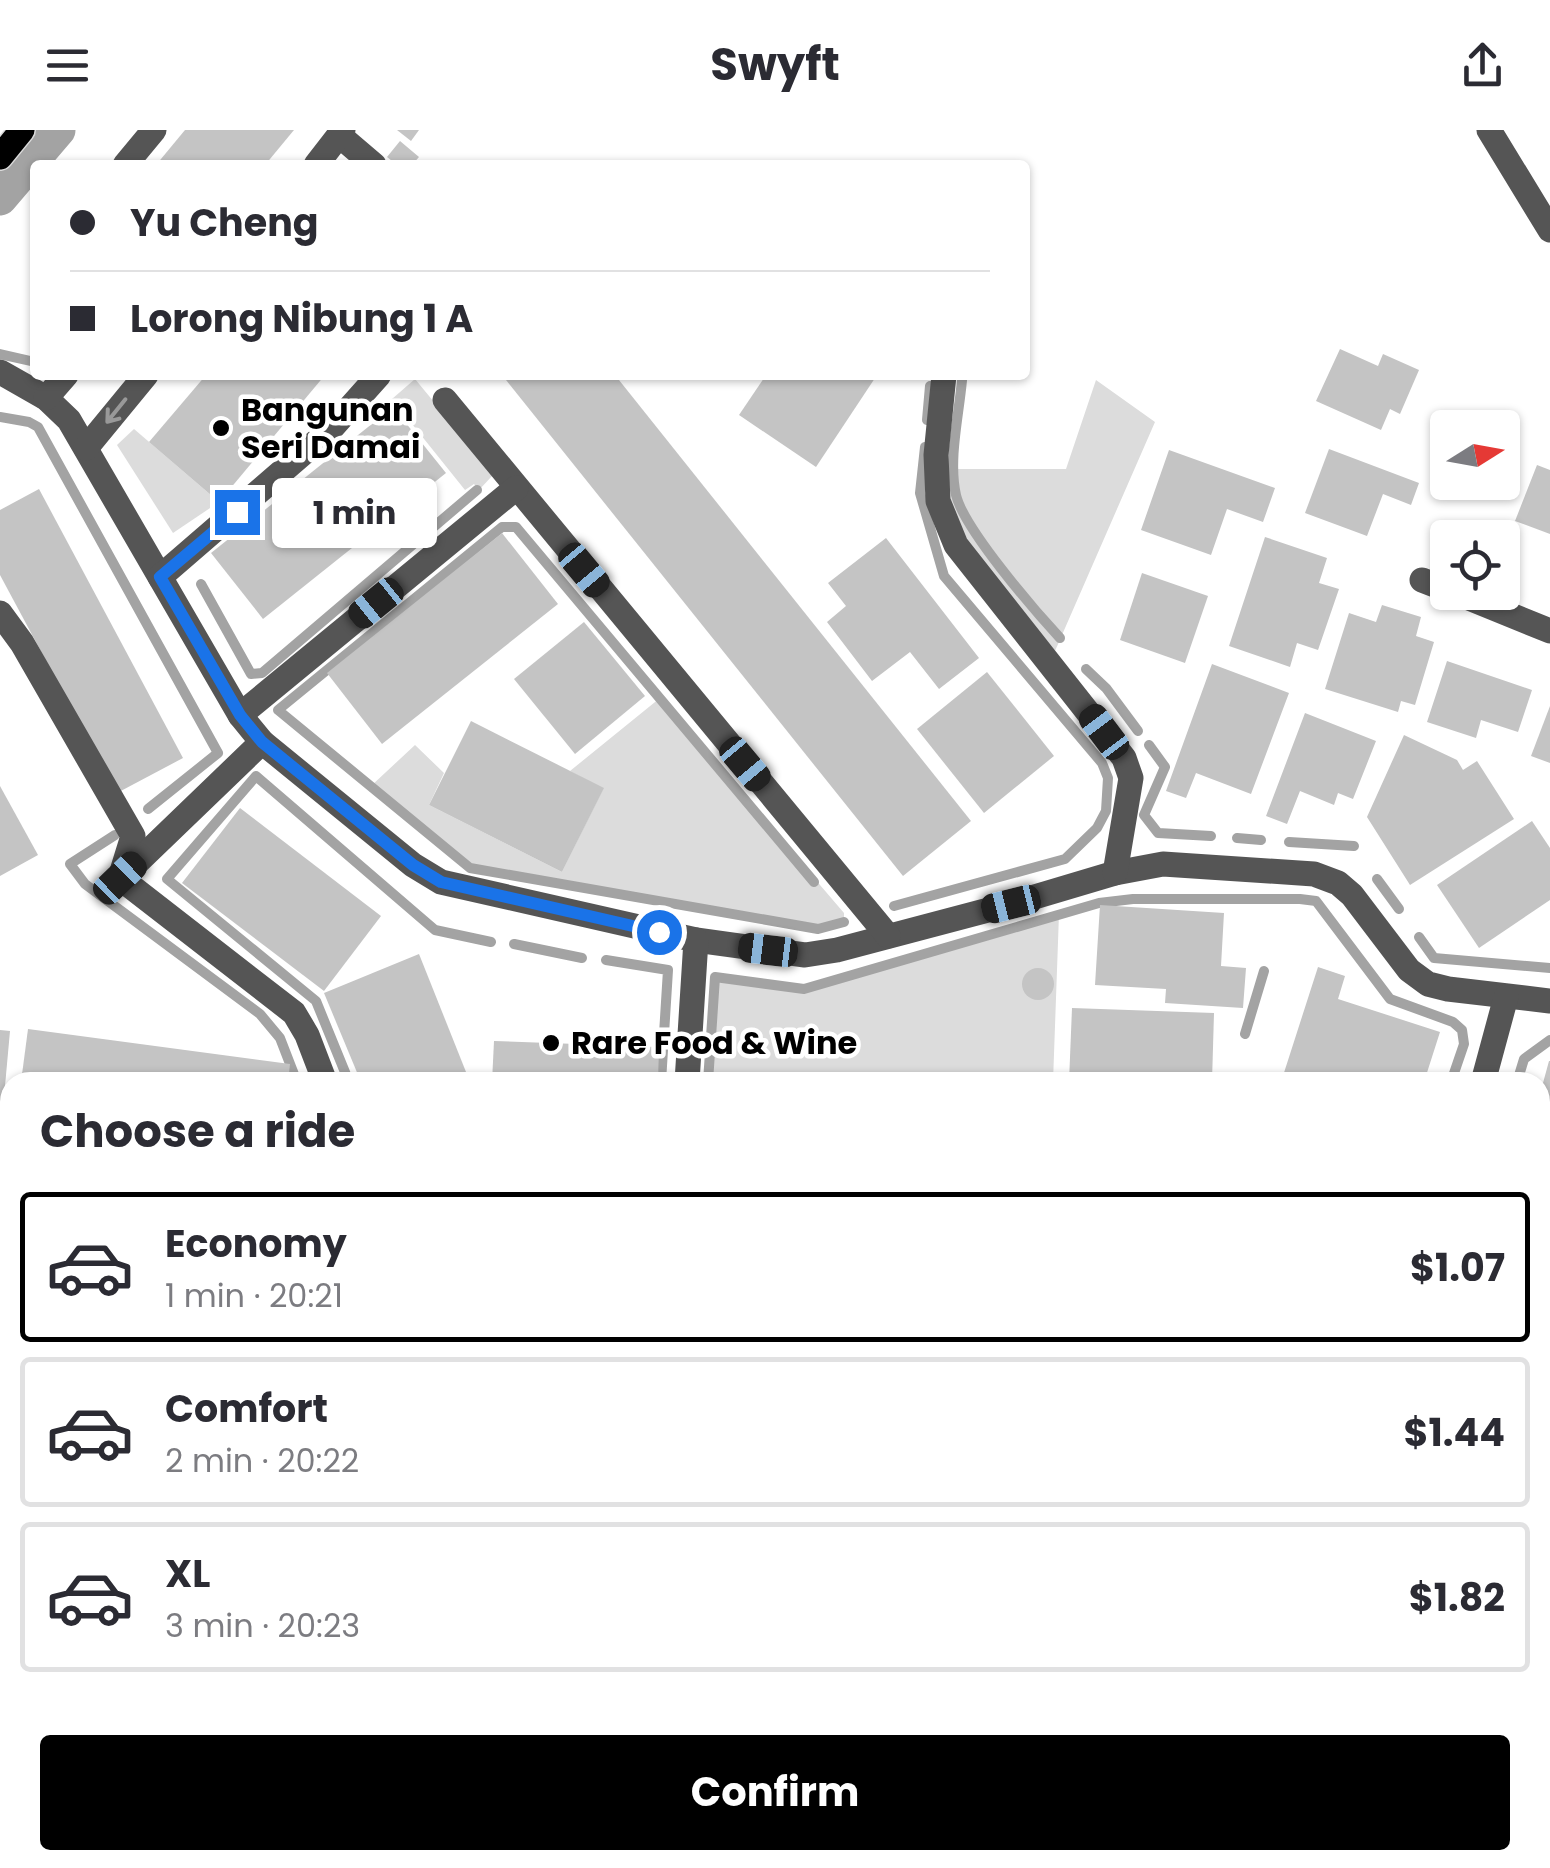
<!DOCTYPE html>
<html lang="en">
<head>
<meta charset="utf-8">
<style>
  body { margin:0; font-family:Poppins,sans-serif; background:#f7f7f7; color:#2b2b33; height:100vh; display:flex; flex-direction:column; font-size:38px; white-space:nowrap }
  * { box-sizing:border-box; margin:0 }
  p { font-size:32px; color:#7c7c81 }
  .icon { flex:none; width:55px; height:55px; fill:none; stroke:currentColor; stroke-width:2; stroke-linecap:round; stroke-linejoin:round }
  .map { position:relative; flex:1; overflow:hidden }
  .drawer { position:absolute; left:0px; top:942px; width:1550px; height:798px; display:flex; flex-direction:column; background:#fff; border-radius:30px 30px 0 0; box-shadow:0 2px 8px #0004 }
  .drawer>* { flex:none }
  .guide { position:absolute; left:30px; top:30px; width:1000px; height:220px; border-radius:10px; box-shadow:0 2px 8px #0004; display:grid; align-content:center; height:220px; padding:0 40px; background:#fff }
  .needle { width:65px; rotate:79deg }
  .controls { position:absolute; left:1430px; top:280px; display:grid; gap:20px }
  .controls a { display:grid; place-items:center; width:90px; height:90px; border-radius:10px; background:#fff; box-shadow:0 2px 8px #0004; font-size:50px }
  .end { position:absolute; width:45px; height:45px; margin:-22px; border:12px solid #1a73e8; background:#fff; box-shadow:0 0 0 5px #fff }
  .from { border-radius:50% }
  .bubble { position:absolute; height:70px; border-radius:10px; background:#fff; box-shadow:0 2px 8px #0004; font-size:32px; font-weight:700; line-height:70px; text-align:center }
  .car { position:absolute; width:30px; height:60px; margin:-30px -15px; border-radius:12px; box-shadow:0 0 8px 2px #0007; background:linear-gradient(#222 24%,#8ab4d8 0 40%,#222 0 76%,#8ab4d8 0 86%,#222 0) }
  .guide b { display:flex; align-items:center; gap:35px; height:95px; font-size:38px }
  .guide b+b { border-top:2px solid #e1e1e2 }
  .guide i { width:25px; height:25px; background:#2b2b33 }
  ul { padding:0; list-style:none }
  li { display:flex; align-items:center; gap:30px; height:150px; margin:0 20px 15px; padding:0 20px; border:5px solid #e1e1e2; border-radius:10px }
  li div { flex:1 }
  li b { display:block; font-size:38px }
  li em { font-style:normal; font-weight:700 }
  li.active { border-color:#000 }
  li>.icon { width:90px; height:90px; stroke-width:1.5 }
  h2 { padding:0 40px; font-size:45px; line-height:120px }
  .primary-button { display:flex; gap:20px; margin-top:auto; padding:20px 40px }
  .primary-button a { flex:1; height:115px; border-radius:10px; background:#000; color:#fff; font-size:40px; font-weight:700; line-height:115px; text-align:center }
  header { display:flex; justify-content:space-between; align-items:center; height:130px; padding:0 40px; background:#fff; font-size:45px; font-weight:700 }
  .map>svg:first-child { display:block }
</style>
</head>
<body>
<header><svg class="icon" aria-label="menu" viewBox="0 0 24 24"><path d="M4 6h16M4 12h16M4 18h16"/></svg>Swyft<svg class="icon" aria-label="share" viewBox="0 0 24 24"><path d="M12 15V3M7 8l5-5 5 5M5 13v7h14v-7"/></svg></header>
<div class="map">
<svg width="1550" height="1738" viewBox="0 0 1550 1738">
  <rect width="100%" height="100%" fill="#fff"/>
  <g fill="#dcdcdc">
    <path d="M415 249 490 340 492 346 479 360 474 354 465 360 392 269Z"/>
    <path d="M1096 250 1155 292 1055 521 964 410 947 369 946 339H1066Z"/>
    <path d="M134 299 219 372 173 403 117 315Z"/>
    <path d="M660 568 844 783V792L818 799 470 738 371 656 415 615 444 643 429 675 562 742 603 659 570 641Z"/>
    <path d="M1059 784 1053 952H708L715 847 804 859Z"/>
  </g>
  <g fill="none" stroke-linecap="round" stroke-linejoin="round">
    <g stroke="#a3a3a3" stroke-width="10">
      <path d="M0 224 35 232"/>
      <path d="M962 250C959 285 948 330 956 365 964 399 1035 481 1060 508"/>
      <path d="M0 287 29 292 38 297 218 623 148 679"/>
      <path d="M927 290 930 256"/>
      <path d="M201 454 251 544 262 543 477 360"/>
      <path d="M1086 539 1106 558 1138 601"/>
      <path d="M1149 615 1165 637 1144 685 1158 703 1211 706"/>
      <path d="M115 705 70 734 85 754 260 884 280 908 297 952"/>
      <path d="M1237 708 1261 710"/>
      <path d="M1289 712 1354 716"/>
      <path d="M1377 749 1399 779"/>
      <path d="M814 752 516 397H502L278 580 470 738 818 799 844 792"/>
      <path d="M894 776 1065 729 1097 698 1106 681 1108 648 1102 633 944 446 920 363 925 317"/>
      <path d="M1419 807 1434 828 1550 838"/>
      <path d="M514 814 582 828"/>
      <path d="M606 830 668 840 661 952"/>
      <path d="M1245 904 1264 841"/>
      <path d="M349 952 316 871 167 749 256 646 435 800 491 812"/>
      <path d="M708 952 715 847 804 859 1099 773 1133 769H1300L1316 771 1390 869 1453 892 1462 900 1464 914 1451 952"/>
      <path d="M1517 952 1524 929 1550 910"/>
      <path d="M1540 1457 1550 1461"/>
      <path d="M1138 1738 1140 1730"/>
    </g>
    <g stroke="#a3a3a3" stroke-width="35">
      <path d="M0 68 58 0"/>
      <path d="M0 1354 10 1356"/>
      <path d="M1540 1630 1550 1632"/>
    </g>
  </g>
  <g fill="#c4c4c4">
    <path d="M185 0H294L265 35H156Z"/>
    <path d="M397 0H419L411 11Z"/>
    <path d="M400 11 419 27 412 35H397L387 27Z"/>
    <path d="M1340 219 1378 236 1383 224 1419 240 1400 284 1390 279 1381 300 1316 271Z"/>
    <path d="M206 245H325L219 372 149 312Z"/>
    <path d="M502 245H615L971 691 903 746Z"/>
    <path d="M766 245H877L816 337 739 285Z"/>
    <path d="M393 277 446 343 263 489 211 423Z"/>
    <path d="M1329 319 1419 353 1411 375 1383 364 1367 406 1305 383Z"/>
    <path d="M1169 320 1275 358 1263 392 1227 379 1211 425 1141 400Z"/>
    <path d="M1537 335 1550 340V404L1515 391Z"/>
    <path d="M39 359 183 628 117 663 0 445V380Z"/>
    <path d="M502 403 558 474 382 614 327 543Z"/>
    <path d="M1265 407 1327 428 1319 453 1339 459 1318 520 1297 513 1290 537 1229 516Z"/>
    <path d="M886 408 979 528 939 559 910 522 872 551 827 492 846 476 828 453Z"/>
    <path d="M1142 443 1208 466 1185 533 1120 510Z"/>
    <path d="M1382 475 1421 487 1416 506 1434 512 1415 575 1401 571 1398 582 1325 559 1349 483 1376 492Z"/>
    <path d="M584 492 645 566 575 624 514 549Z"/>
    <path d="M1447 531 1532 560 1518 602 1481 590 1476 608 1427 592Z"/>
    <path d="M1212 534 1289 563 1251 664 1196 643 1186 668 1166 661Z"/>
    <path d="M987 542 1054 626 984 683 917 599Z"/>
    <path d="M1550 576V633L1531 626Z"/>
    <path d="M1305 583 1376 611 1353 669 1338 663 1334 675 1300 661 1287 694 1266 686Z"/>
    <path d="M471 591 604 658 562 742 429 675Z"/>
    <path d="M1404 605 1457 630 1463 640 1477 631 1514 689 1410 755 1367 687Z"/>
    <path d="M0 656 38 725 0 746Z"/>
    <path d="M240 678 381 786 324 861 182 753Z"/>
    <path d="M1532 691 1550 718V770L1479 818 1437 755Z"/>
    <path d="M1100 775 1224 783 1221 836 1246 838 1243 878 1165 873 1166 859 1095 855Z"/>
    <path d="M419 824 470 952H361L324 863Z"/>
    <path d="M1318 837 1345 846 1338 869 1440 902 1424 952H1281Z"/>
    <circle cx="1038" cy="854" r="16"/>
    <path d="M1072 878 1214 883 1212 952H1069Z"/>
    <path d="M28 899 290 934 288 952H21Z"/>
    <path d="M0 900 10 901 3 978 0 977Z"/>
    <path d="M494 911 659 917 658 952H492Z"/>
    <path d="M1549 931H1550V1080L1540 1077V964Z"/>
    <path d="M0 1067 10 1069V1163L0 1162Z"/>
    <path d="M1540 1096 1550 1098V1185L1540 1183Z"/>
    <path d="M0 1446 10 1448V1548L0 1546Z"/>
    <path d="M1540 1686 1550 1689V1738H1480L1483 1730H1540Z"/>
    <path d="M482 1730H573L577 1738H483Z"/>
    <path d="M936 1730H1032L1030 1738H933Z"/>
    <path d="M1159 1730H1287L1285 1738H1156Z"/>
  </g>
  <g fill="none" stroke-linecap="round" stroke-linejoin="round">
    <path stroke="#d9d9d9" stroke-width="25" stroke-dasharray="25 12" stroke-linecap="butt" d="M1540 1705 1550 1709"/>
    <g stroke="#dbdbdb" stroke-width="28">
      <g id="major">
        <path d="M0 27 22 0"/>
        <path d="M0 1236 10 1237"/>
        <path d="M0 1284 10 1285"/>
        <path d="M1540 1504 1550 1508"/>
        <path d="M1540 1566 1550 1570"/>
      </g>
    </g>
    <g stroke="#555" stroke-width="25">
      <path d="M1489 0 1550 100"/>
      <path d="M340 6 374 35"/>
      <path d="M125 35 154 0"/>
      <path d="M316 35 343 0"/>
      <path d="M0 242 46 268 69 290 240 585 262 612 413 735 441 752 696 810 805 825 837 820 1011 774 1115 743 1163 734 1314 744 1338 753 1352 765 1409 840 1428 854 1448 859 1550 871"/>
      <path d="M944 245 936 325 938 371 956 415 1124 628 1131 648 1115 743"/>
      <path d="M46 268 66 245"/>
      <path d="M445 270 888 806"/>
      <path d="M86 318 146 245"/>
      <path d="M160 447 330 300 379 245"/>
      <path d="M1422 450 1448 460"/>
      <path d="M1454 462 1550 501"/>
      <path d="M0 483 22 513 133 706 120 748 294 883 307 905 325 952"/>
      <path d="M240 585 516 358"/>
      <path d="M125 744 262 612"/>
      <path d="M687 952 696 810"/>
      <path d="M1483 952 1506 867"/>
      <path d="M0 1028 10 1029"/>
      <path d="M0 1421 10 1423"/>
      <path d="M0 1564 10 1566"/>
      <path d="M0 1651 10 1653"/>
      <path d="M0 1730 10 1722"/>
      <path d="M470 1730 471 1738"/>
      <path d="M635 1730 644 1738"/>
      <path d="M899 1738 901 1730"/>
      <path d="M1065 1738 1068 1730"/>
      <path d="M1104 1738 1107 1730"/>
      <path d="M1331 1738 1334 1730"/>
    </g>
    <use href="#major" stroke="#000" stroke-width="25"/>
  </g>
  <defs><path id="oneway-shaft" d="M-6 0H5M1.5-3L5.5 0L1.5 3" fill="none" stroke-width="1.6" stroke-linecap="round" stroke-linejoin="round" transform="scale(2.5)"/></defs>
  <use stroke="#999" href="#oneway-shaft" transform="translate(116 281) rotate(129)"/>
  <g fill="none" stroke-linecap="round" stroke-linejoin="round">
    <path stroke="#1a73e8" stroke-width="12" d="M237 382 160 447 240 585 262 612 413 735 441 752 659 802"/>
  </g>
  <g fill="#000" stroke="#fff" stroke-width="4">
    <circle cx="221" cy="298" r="10"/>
    <circle cx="551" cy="913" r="10"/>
  </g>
  <g text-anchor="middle" stroke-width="9" stroke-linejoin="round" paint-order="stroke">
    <g font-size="32" font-weight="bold" fill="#000" stroke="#fff" text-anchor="start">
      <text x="241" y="291">Bangunan<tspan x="241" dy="37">Seri Damai</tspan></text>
      <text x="571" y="924">Rare Food &amp; Wine</text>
    </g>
  </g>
</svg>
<div class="controls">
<a><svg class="needle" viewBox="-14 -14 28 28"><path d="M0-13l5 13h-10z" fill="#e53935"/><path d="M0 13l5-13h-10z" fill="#7c7c81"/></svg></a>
<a><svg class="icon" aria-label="locate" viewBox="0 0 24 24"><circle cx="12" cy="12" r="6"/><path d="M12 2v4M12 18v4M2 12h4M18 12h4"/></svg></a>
</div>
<i class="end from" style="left:659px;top:802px"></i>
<i class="end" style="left:237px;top:382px"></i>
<div class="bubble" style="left:272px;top:348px;width:165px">1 min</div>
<i class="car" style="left:584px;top:440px;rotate:140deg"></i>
<i class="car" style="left:376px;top:473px;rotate:231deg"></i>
<i class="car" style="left:1104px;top:602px;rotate:323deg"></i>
<i class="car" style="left:745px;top:634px;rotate:140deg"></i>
<i class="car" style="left:120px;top:748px;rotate:46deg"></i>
<i class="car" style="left:1011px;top:774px;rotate:256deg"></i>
<i class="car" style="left:768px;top:820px;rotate:277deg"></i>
<div class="guide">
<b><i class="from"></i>Yu Cheng</b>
<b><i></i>Lorong Nibung 1 A</b>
</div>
<section class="drawer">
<h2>Choose a ride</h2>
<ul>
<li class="active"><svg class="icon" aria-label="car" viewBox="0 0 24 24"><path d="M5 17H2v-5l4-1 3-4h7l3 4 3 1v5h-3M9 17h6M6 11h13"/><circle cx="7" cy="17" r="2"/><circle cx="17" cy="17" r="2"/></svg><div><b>Economy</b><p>1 min · 20:21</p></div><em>$1.07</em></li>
<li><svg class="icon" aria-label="car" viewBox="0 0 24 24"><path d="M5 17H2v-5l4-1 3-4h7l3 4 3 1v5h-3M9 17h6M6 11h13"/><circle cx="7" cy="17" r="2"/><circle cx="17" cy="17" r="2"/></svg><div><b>Comfort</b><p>2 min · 20:22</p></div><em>$1.44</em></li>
<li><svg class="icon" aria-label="car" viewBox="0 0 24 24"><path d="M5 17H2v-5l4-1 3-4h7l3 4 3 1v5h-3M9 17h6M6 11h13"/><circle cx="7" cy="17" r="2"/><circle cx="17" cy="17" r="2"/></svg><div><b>XL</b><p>3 min · 20:23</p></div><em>$1.82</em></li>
</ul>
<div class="primary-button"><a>Confirm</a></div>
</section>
</div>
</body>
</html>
